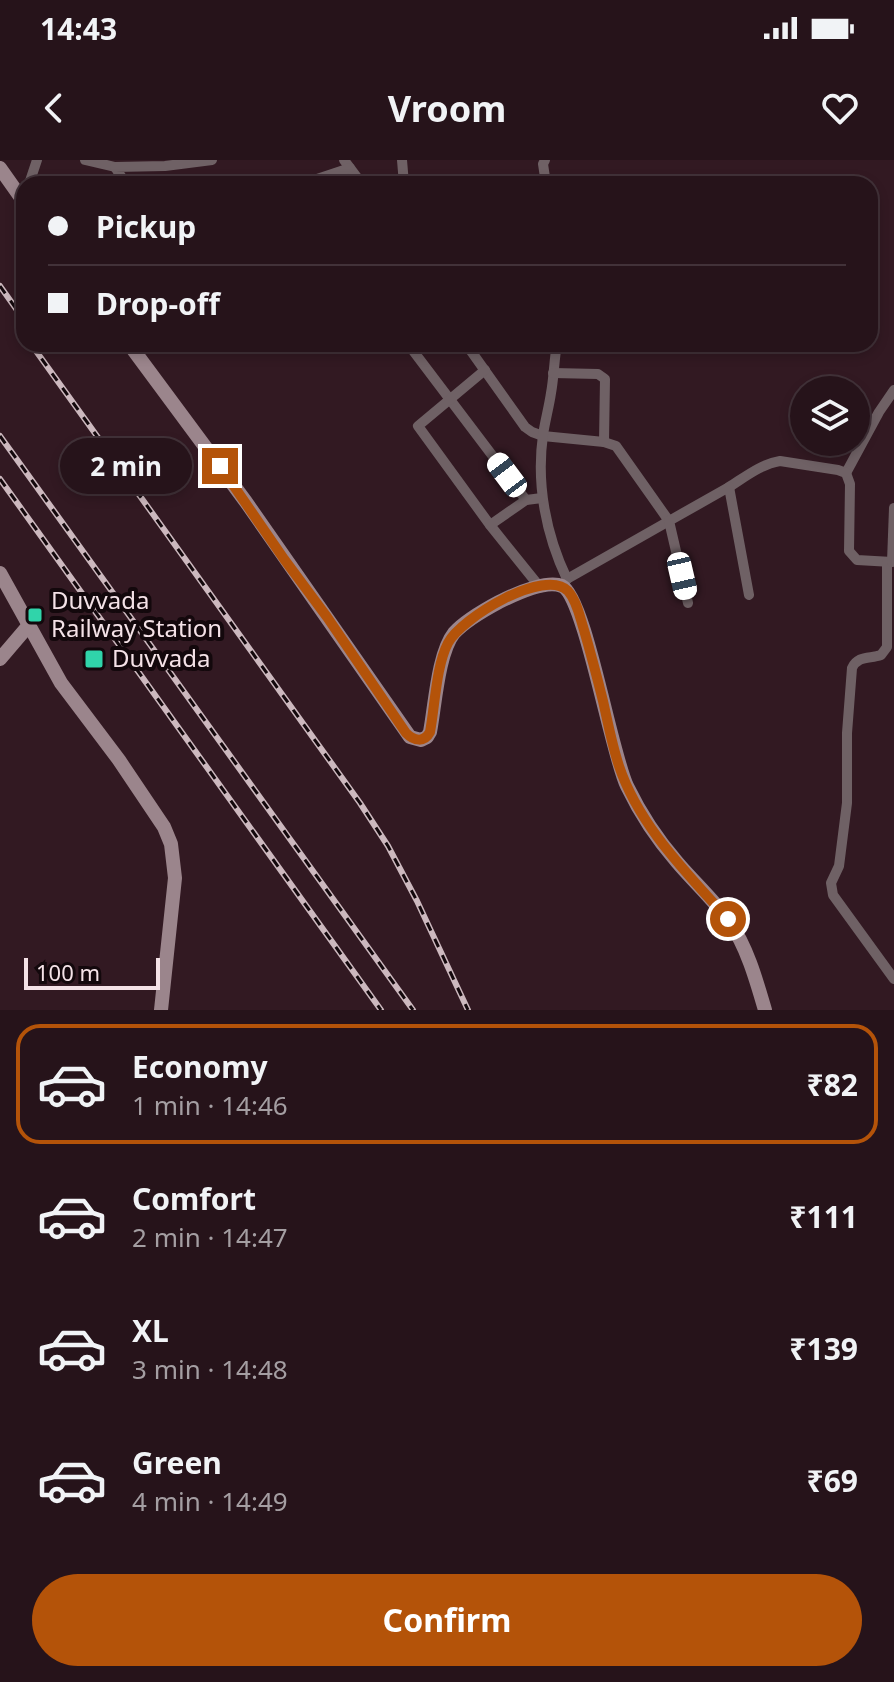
<!DOCTYPE html>
<html lang="en">
<head>
<meta charset="utf-8">
<style>
  body { margin:0; font-family:"Noto Sans",sans-serif; background:#322027; color:#f1f3f6; height:100vh; display:flex; flex-direction:column; font-size:30px; white-space:nowrap }
  * { box-sizing:border-box; margin:0 }
  p { font-size:26px; color:#a49ea2 }
  .icon { flex:none; width:44px; height:44px; fill:none; stroke:currentColor; stroke-width:2; stroke-linecap:round; stroke-linejoin:round }
  .map { position:relative; height:850px; overflow:hidden }
  .panel { display:flex; flex-direction:column; background:#26131a; flex:1 }
  .panel>* { flex:none }
  .banner { position:absolute; left:16px; top:16px; width:862px; height:176px; border-radius:24px; box-shadow:0 4px 12px #0003,0 0 0 2px #423239; display:grid; align-content:center; height:176px; padding:0 32px; background:#26131a }
  .tools { position:absolute; left:790px; top:216px; display:grid; gap:16px }
  .tools a { display:grid; place-items:center; width:80px; height:80px; border-radius:50%; background:#26131a; box-shadow:0 4px 12px #0003,0 0 0 2px #423239; font-size:40px }
  .scale { position:absolute; left:24px; bottom:20px; width:136px; box-sizing:border-box; padding-left:8px; border:4px solid #f4e2e7; border-top:0; font-size:22px; line-height:28px; white-space:nowrap; color:#f4e2e7; -webkit-text-stroke:6px #13080c; paint-order:stroke }
  .end { position:absolute; width:36px; height:36px; margin:-18px; border:10px solid #b45309; background:#fff; box-shadow:0 0 0 4px #fff }
  .from { border-radius:50% }
  .bubble { position:absolute; height:56px; border-radius:28px; background:#26131a; box-shadow:0 4px 12px #0003,0 0 0 2px #423239; font-size:26px; font-weight:700; line-height:56px; text-align:center }
  .car { position:absolute; width:24px; height:48px; margin:-24px -12px; border-radius:10px; box-shadow:0 0 6px 2px #0007; background:linear-gradient(#fff 24%,#345 0 40%,#fff 0 76%,#345 0 86%,#fff 0) }
  .banner b { display:flex; align-items:center; gap:28px; height:76px; font-size:30px }
  .banner b+b { border-top:2px solid #423239 }
  .banner i { width:20px; height:20px; background:#f1f3f6 }
  ul { padding:14px 0 0; list-style:none }
  li { display:flex; align-items:center; gap:24px; height:120px; margin:0 16px 12px; padding:0 16px; border:4px solid transparent; border-radius:24px }
  li div { flex:1 }
  li b { display:block; font-size:30px }
  li em { font-style:normal; font-weight:700 }
  li.on { border-color:#b45309 }
  li>.icon { width:72px; height:72px; stroke-width:1.5 }
  .cta { display:flex; gap:16px; margin-top:auto; padding:16px 32px }
  .cta a { flex:1; height:92px; border-radius:48px; background:#b45309; color:#fff; font-size:32px; font-weight:700; line-height:92px; text-align:center }
  .status { display:flex; justify-content:space-between; align-items:center; height:56px; padding:0 40px; background:#26131a; direction:ltr }
  .status svg { height:22px; fill:currentColor }
  header { display:flex; justify-content:space-between; align-items:center; height:104px; padding:0 32px; background:#26131a; font-size:36px; font-weight:700 }
  .map>svg:first-child { display:block }
</style>
</head>
<body>
<div class="status"><b>14:43</b><svg viewBox="0 0 49 12"><path d="M0 12V9h3v3zM5 12V6h3v6zM10 12V3h3v9zM15 12V0h3v12zM26 1h20v11H26zM47 4h2v5h-2z"/></svg></div>
<header><svg class="icon" aria-label="back" viewBox="0 0 24 24"><path d="M15 5l-7 7 7 7"/></svg>Vroom<svg class="icon" aria-label="heart" viewBox="0 0 24 24"><path d="M12 20l-8-8c-3-5 5-10 8-4 3-6 11-1 8 4z"/></svg></header>
<div class="map">
<svg width="894" height="850" viewBox="0 0 894 850">
  <rect width="100%" height="100%" fill="#321922"/>
  <g fill="none" stroke-linecap="round" stroke-linejoin="round">
    <g stroke="#6f6165" stroke-width="10">
      <path d="M85 0 115 7"/>
      <path d="M344 0 362 24"/>
      <path d="M402 0 404 24"/>
      <path d="M545 0 543 4 546 24"/>
      <path d="M29 24 37 0"/>
      <path d="M126 24 115 7 165 6 212 0"/>
      <path d="M302 24 350 8"/>
      <path d="M408 184 526 340"/>
      <path d="M466 184 525 267 532 272 543 276 604 282 616 286 669 361 567 419"/>
      <path d="M557 184C554 200 554 217 551 233 549 247 545 261 543 275 536 324 546 375 567 419L563 425"/>
      <path d="M485 210 418 266 490 365 539 426"/>
      <path d="M553 213 598 214 605 219 604 282"/>
      <path d="M846 313 879 252 894 230"/>
      <path d="M729 327C745 317 761 304 780 301L838 310 846 313 850 324 849 391 857 400 892 402"/>
      <path d="M490 365 526 340 542 338"/>
      <path d="M887 402V487L881 495C870 499 858 495 852 508L847 573V643L839 706 831 723 833 735 894 819"/>
      <path d="M892 402 894 348"/>
      <path d="M688 443 669 361 729 327 749 435"/>
    </g>
    <g stroke="#9b858c" stroke-width="14">
      <path d="M0 8 24 42"/>
      <path d="M129 184 246 342 410 577 421 580 427 577 430 572C435 546 438 493 454 473 466 460 484 450 499 442 513 435 546 419 562 426 585 437 611 593 627 626 640 653 657 679 677 702 693 721 714 740 729 761 747 787 756 819 765 850"/>
      <path d="M0 413 61 523 119 600 164 667 171 684 175 718 161 850"/>
      <path d="M0 499 29 465"/>
    </g>
    <g stroke="#ccb8be" stroke-width="6">
      <g id="rail">
        <path d="M0 126 24 160"/>
        <path d="M31 184 360 643 388 686 417 741 468 850"/>
        <path d="M0 276 413 850"/>
        <path d="M0 319 381 850"/>
      </g>
    </g>
    <use href="#rail" stroke="#13080c" stroke-width="3" stroke-dasharray="9" stroke-linecap="butt"/>
  </g>
  <g fill="none" stroke-linecap="round" stroke-linejoin="round">
    <path stroke="#b45309" stroke-width="10" d="M220 306 284 399 327 457 406 573C414 581 424 583 430 572 435 546 436 506 448 483 461 458 545 407 568 431 577 441 580 458 584 470 591 494 597 517 603 541 608 563 612 585 619 606 639 666 687 713 728 759"/>
  </g>
  <g fill="#30d4aa" stroke="#13080c" stroke-width="3">
    <rect x="27" y="447" width="16" height="16" rx="4"/>
    <rect x="84" y="489" width="20" height="20" rx="4"/>
  </g>
  <g text-anchor="middle" stroke-width="8" stroke-linejoin="round" paint-order="stroke">
    <g font-size="24" fill="#f4e2e7" stroke="#13080c" text-anchor="start">
      <text x="51" y="449">Duvvada<tspan x="51" dy="28">Railway Station</tspan></text>
      <text x="112" y="507">Duvvada</text>
    </g>
  </g>
</svg>
<div class="tools">
<a><svg class="icon" aria-label="layers" viewBox="0 0 24 24"><path d="M12 4l9 5-9 5-9-5zM3 14l9 5 9-5"/></svg></a>
</div>
<div class="scale">100 m</div>
<i class="end from" style="left:728px;top:759px"></i>
<i class="end" style="left:220px;top:306px"></i>
<div class="bubble" style="left:60px;top:278px;width:132px">2 min</div>
<i class="car" style="left:507px;top:315px;rotate:323deg"></i>
<i class="car" style="left:682px;top:416px;rotate:167deg"></i>
<div class="banner">
<b><i class="from"></i>Pickup</b>
<b><i></i>Drop-off</b>
</div>
</div>
<section class="panel">
<ul>
<li class="on"><svg class="icon" aria-label="car" viewBox="0 0 24 24"><path d="M5 17H2v-5l4-1 3-4h7l3 4 3 1v5h-3M9 17h6M6 11h13"/><circle cx="7" cy="17" r="2"/><circle cx="17" cy="17" r="2"/></svg><div><b>Economy</b><p>1 min · 14:46</p></div><em>₹82</em></li>
<li><svg class="icon" aria-label="car" viewBox="0 0 24 24"><path d="M5 17H2v-5l4-1 3-4h7l3 4 3 1v5h-3M9 17h6M6 11h13"/><circle cx="7" cy="17" r="2"/><circle cx="17" cy="17" r="2"/></svg><div><b>Comfort</b><p>2 min · 14:47</p></div><em>₹111</em></li>
<li><svg class="icon" aria-label="car" viewBox="0 0 24 24"><path d="M5 17H2v-5l4-1 3-4h7l3 4 3 1v5h-3M9 17h6M6 11h13"/><circle cx="7" cy="17" r="2"/><circle cx="17" cy="17" r="2"/></svg><div><b>XL</b><p>3 min · 14:48</p></div><em>₹139</em></li>
<li><svg class="icon" aria-label="car" viewBox="0 0 24 24"><path d="M5 17H2v-5l4-1 3-4h7l3 4 3 1v5h-3M9 17h6M6 11h13"/><circle cx="7" cy="17" r="2"/><circle cx="17" cy="17" r="2"/></svg><div><b>Green</b><p>4 min · 14:49</p></div><em>₹69</em></li>
</ul>
<div class="cta"><a>Confirm</a></div>
</section>
</body>
</html>
